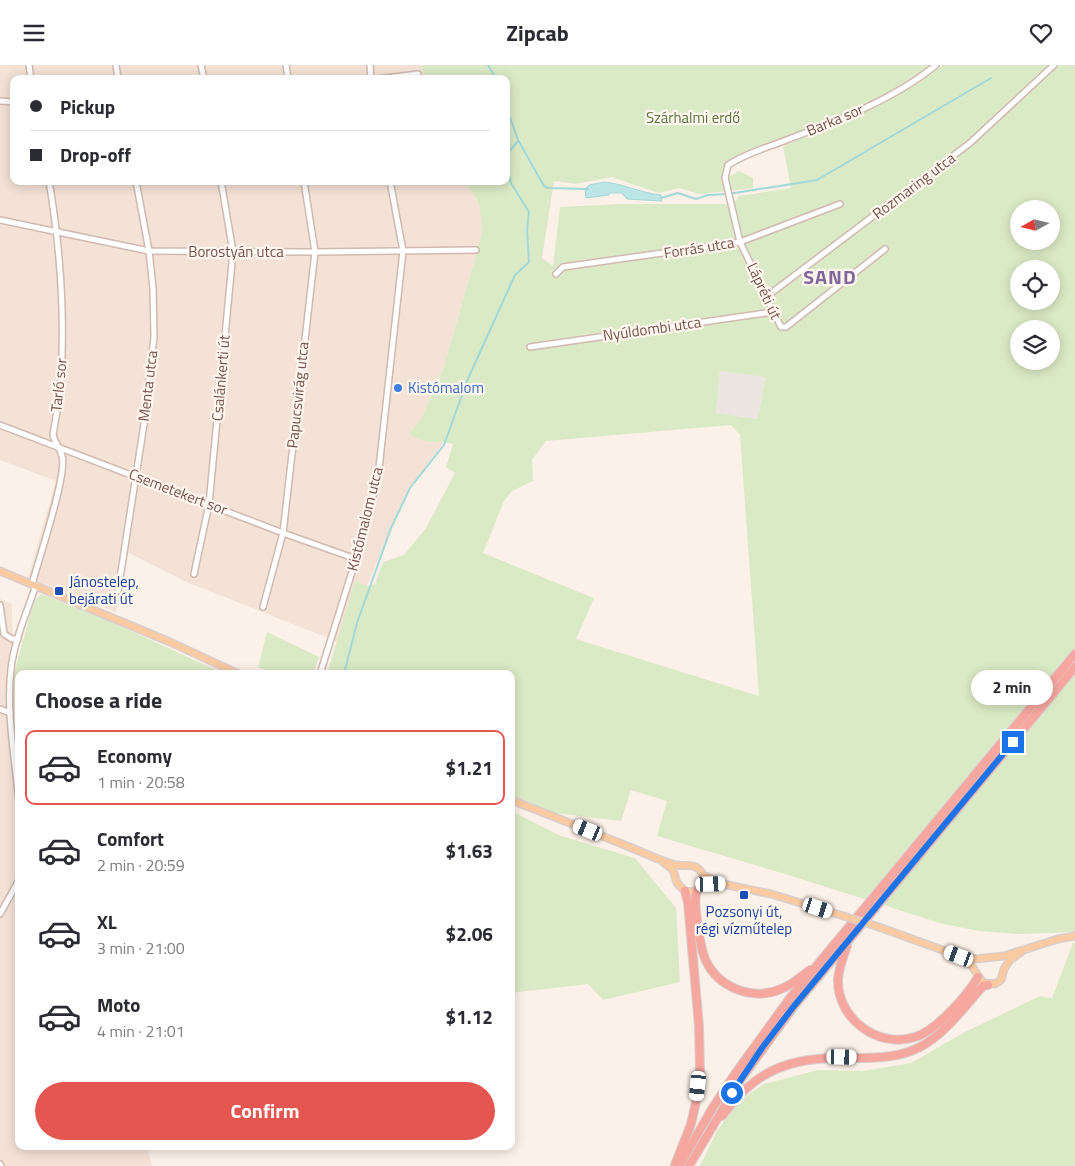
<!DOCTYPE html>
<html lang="en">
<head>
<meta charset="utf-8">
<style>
  body { margin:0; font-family:"Titillium Web",sans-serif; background:#f2f2f3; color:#2b2b33; height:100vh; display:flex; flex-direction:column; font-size:19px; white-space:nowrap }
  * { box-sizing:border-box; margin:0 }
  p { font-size:16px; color:#7c7c81 }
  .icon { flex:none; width:28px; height:28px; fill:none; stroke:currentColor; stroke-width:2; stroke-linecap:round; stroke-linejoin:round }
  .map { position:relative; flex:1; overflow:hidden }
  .drawer { position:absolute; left:15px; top:605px; width:500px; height:480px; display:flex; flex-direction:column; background:#fff; border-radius:10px; box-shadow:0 2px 12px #0003 }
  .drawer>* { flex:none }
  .top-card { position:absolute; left:10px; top:10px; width:500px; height:110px; border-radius:10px; box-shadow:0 2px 12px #0003; display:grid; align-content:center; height:110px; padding:0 20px; background:#fff }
  .needle { width:32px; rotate:262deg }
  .buttons { position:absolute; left:1010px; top:135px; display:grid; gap:10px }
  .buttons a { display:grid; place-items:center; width:50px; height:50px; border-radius:50%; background:#fff; box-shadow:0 2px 12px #0003; font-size:25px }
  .end { position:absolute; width:22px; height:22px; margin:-11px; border:6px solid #1a73e8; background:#fff; box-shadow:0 0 0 2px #fff }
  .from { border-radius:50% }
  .bubble { position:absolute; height:35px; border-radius:18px; background:#fff; box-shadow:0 2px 12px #0003; font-size:16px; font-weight:700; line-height:35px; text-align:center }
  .car { position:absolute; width:15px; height:30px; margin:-15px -8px; border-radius:6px; box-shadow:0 0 4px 1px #0007; background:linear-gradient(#fff 24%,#345 0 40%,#fff 0 76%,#345 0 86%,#fff 0) }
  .top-card b { display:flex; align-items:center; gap:18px; height:48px; font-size:19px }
  .top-card b+b { border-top:1px solid #e1e1e2 }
  .top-card i { width:12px; height:12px; background:#2b2b33 }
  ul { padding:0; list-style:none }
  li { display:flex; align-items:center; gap:15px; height:75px; margin:0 10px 8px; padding:0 10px; border:2px solid transparent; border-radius:10px }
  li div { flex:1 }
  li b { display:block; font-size:19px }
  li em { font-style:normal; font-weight:700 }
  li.current { border-color:#e4564f }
  li>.icon { width:45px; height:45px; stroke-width:1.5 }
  h2 { padding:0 20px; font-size:22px; line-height:60px }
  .primary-button { display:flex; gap:10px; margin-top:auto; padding:10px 20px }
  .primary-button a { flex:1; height:58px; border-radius:30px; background:#e4564f; color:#fff; font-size:20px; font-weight:700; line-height:58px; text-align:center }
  header { display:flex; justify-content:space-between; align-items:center; height:65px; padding:0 20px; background:#fff; font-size:22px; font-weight:700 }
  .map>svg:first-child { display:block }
</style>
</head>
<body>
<header><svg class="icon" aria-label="menu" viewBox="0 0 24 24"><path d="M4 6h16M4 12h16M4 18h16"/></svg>Zipcab<svg class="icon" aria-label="heart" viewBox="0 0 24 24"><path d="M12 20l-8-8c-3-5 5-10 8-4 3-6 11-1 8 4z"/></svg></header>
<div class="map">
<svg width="1075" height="1101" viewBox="0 0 1075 1101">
  <rect width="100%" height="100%" fill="#fcf1e8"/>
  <g fill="#f4e2d6">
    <path d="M0 0H421L425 14H14V116H463L474 128 481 148 482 168 444 302 421 354 409 368 425 376 444 377 405 430 367 521 355 517 338 577 189 518 127 487 116 547 28 513 56 416 0 395Z"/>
    <path d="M0 534 12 539 13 612 19 682V1081H147L152 1101H0Z"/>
  </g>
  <path fill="#ede5e1" d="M720 305 765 311 758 354 716 348Z"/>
  <g fill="#dbeac6" fill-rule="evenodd">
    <path d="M421 0H931L886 29 834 53 727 96 723 103 722 116 739 106 753 113V123L699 129 679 123 659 128 611 112 576 119 554 116 542 193 553 201 560 142 620 139H733L739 131 791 123 783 81 875 42 917 19 943 0H1075V867L1019 869 979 866 943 859 785 809 657 771 667 736 631 725 621 756 554 748 511 731V609H327L355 516 367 521 375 519 383 497 404 490 426 463 455 408 446 402 453 379C438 376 420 379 409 368L421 354 444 302 482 168C481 144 480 134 463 116H506V14H425ZM1019 144H1051V176H1019ZM1019 204H1051V236H1019ZM1019 264H1051V296H1019ZM720 306 765 312 758 354 716 348ZM731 360 740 370 759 631 576 574 594 533 483 488 504 436 512 426 533 416 532 395 546 376Z"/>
    <path d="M41 529 107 555 225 609H19V682L13 612 34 536Z"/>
    <path d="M267 567 319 592 313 609H274L258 602Z"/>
    <path d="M511 746 561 771 635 793 676 843 680 917 603 935 588 919 511 928Z"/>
    <path d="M1073 878H1075V1101H700L717 1066 739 1036 764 1019 818 1005 863 1006 911 998 965 967 1040 931 1052 933Z"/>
  </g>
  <path fill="#bce6e5" stroke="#a2d8d7" d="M604 117C625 119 640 128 661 130L662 136 627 134 622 128H609V130L586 133 585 124 589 120Z"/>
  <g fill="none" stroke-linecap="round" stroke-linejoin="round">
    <g stroke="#a2d8d7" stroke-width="2">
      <path d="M488 0 496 14"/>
      <path d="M506 41 518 75 544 121 548 123 588 124"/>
      <path d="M506 90 518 76"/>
      <path d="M661 133 678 128 696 134 708 130 728 129 817 115 991 13"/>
      <path d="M344 609 357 558 391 463 410 423 444 380 467 316 515 210 529 197 527 165 529 147 511 118 506 95"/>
    </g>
    <g stroke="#d1b9b0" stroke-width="8">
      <g id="minor">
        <path d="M29 0 31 14"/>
        <path d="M116 0 118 14"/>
        <path d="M201 0 204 14"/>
        <path d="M286 0 288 14"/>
        <path d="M370 0 371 14"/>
        <path d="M378 14 418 9"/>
        <path d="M0 36 14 37"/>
        <path d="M0 155 149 186 315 187 476 185"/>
        <path d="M885 184 786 262H781L740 177 725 113 728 100C744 89 763 84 781 77 834 57 892 36 936 0"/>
        <path d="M556 209 563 202 740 177 840 139"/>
        <path d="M766 232 970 78 1054 0"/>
        <path d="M530 282 773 247"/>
        <path d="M0 360 283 468 356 494"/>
        <path d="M194 509 209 439 233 187 221 116"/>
        <path d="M32 519C38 497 68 407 62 391 60 383 55 378 53 370 56 351 60 332 61 313 65 247 60 181 49 116"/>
        <path d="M118 526 144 359 154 272 153 223 149 186 136 116"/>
        <path d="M0 540 4 569 12 574H18"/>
        <path d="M263 542 283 468 315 187 304 116"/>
        <path d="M320 609 356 494 378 412 403 186 390 116"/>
        <path d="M0 644 10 648"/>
        <path d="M19 737C15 694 6 648 11 604 14 576 27 547 36 520"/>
        <path d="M0 849 19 815"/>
        <path d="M0 1099 1 1101"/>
      </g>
    </g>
    <g stroke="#d9cfcd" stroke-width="9">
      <g id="major">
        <path d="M0 506 170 577 239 609"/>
        <path d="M511 735C560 754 609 773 658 794 664 796 670 799 676 800 687 802 697 797 703 810L723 819 771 829 837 849"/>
        <path d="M663 797 673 805 677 818 685 826 693 827 701 822 720 819"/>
        <path d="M876 861 959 891 972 901 981 915 984 918 995 919 1001 915 1004 904 1010 895 1021 887"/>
        <path d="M960 891 976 894 1004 891 1058 874 1075 871"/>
      </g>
    </g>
    <g stroke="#d9cfcd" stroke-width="10">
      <g id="highway">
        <path d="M697 825C693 836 697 851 698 863 700 874 701 886 706 896 719 923 753 936 781 924 792 920 800 912 810 905"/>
        <path d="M847 881C843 892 839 902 838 914 837 954 878 984 915 972 936 966 967 931 978 912"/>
        <path d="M722 1051C730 1041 737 1031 747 1023 778 994 818 992 857 993 879 993 901 992 920 982 946 968 964 942 983 921L988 920"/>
        <path d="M675 1100 691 1059 697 1033 700 1009 699 961 688 838 685 826"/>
        <path d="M679 1101 712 1044 735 1009 790 933 1075 589"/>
        <path d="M689 1101 741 1014 794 941 1075 602"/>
      </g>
    </g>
    <use href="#minor" stroke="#fff" stroke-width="5"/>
    <use href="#major" stroke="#facaa2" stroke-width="6"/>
    <use href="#highway" stroke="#f6a7a0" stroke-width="8"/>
    <g stroke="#d9cfcd" stroke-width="9" stroke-linecap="butt">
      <path id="major-bridge" d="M837 849 876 861"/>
    </g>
    <use href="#major-bridge" stroke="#facaa2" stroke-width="6"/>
  </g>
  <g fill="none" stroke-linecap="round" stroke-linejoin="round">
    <path stroke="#1a73e8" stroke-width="6" d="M732 1028 762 983 794 941 1013 677"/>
  </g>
  <circle fill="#3f7fe0" stroke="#fff6ef" stroke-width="2" cx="398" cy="323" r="5"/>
  <g fill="#1a4fb4" stroke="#fff6ef" stroke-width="2">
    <rect x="54" y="521" width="10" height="10" rx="2.5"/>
    <rect x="739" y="825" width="10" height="10" rx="2.5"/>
  </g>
  <g text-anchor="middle" stroke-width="4.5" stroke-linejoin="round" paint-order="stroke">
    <g font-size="15" fill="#5a7641" stroke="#fff6ef">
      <text x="693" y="58">Szárhalmi erdő</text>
    </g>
    <g font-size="15" fill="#77544c" stroke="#fff6ef">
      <text transform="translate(835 55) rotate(-23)" y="5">Barka sor</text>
      <text transform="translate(914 121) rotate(-37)" y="5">Rozmaring utca</text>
      <text transform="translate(699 183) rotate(-9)" y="5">Forrás utca</text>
      <text x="236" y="192">Borostyán utca</text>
      <text transform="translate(764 226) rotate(65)" y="5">Lápréti út</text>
      <text transform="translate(652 264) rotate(-8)" y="5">Nyúldombi utca</text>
      <text transform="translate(221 313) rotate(-85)" y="5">Csalánkerti út</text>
      <text transform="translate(59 320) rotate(-84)" y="5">Tarló sor</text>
      <text transform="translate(148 321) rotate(-83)" y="5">Menta utca</text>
      <text transform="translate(298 330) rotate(-84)" y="5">Papucsvirág utca</text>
      <text transform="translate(178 427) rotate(21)" y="5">Csemetekert sor</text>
      <text transform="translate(365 454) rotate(-76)" y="5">Kistómalom utca</text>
    </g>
    <g font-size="15" fill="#366cbe" stroke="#fff6ef" text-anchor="start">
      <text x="408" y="328">Kistómalom</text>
    </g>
    <g font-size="15" fill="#164399" stroke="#fff6ef" text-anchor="start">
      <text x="69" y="522">Jánostelep,<tspan x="69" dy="17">bejárati út</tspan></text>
      <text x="744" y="852" text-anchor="middle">Pozsonyi út,<tspan x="744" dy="17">régi vízműtelep</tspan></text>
    </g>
    <g font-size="20" font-weight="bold" letter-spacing="1" fill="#80689a" stroke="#fff6ef">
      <text x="830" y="219">SAND</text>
    </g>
  </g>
</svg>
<div class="buttons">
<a><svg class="needle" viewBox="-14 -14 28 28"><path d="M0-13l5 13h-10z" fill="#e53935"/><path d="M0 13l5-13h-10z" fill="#7c7c81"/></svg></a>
<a><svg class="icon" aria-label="locate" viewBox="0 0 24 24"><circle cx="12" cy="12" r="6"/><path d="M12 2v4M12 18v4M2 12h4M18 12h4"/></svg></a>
<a><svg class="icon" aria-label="layers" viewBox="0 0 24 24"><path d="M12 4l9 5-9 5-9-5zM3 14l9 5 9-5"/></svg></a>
</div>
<i class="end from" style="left:732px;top:1028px"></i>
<i class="end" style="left:1013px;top:677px"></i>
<div class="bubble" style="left:971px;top:605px;width:82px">2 min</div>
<i class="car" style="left:588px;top:765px;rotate:292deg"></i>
<i class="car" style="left:711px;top:819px;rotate:88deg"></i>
<i class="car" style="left:818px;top:843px;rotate:108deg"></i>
<i class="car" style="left:959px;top:891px;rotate:291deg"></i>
<i class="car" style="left:842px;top:992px;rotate:91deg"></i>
<i class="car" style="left:698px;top:1021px;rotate:186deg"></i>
<div class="top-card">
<b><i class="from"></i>Pickup</b>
<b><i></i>Drop-off</b>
</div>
<section class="drawer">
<h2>Choose a ride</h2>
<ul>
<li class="current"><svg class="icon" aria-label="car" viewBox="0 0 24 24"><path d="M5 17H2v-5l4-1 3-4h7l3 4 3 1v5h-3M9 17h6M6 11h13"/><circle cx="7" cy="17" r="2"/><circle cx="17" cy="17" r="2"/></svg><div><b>Economy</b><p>1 min · 20:58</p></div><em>$1.21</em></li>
<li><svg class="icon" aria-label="car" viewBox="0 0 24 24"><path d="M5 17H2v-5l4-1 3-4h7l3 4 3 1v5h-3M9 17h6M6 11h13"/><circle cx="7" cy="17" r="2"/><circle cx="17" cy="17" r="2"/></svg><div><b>Comfort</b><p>2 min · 20:59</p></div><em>$1.63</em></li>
<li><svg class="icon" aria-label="car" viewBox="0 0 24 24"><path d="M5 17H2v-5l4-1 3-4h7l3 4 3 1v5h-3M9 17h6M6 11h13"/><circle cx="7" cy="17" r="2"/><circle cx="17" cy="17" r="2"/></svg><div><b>XL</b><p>3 min · 21:00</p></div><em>$2.06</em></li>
<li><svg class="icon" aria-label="car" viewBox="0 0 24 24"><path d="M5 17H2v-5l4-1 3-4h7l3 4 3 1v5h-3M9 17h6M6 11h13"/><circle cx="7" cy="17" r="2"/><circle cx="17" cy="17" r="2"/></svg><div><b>Moto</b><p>4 min · 21:01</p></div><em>$1.12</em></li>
</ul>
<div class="primary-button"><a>Confirm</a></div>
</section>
</div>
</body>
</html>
